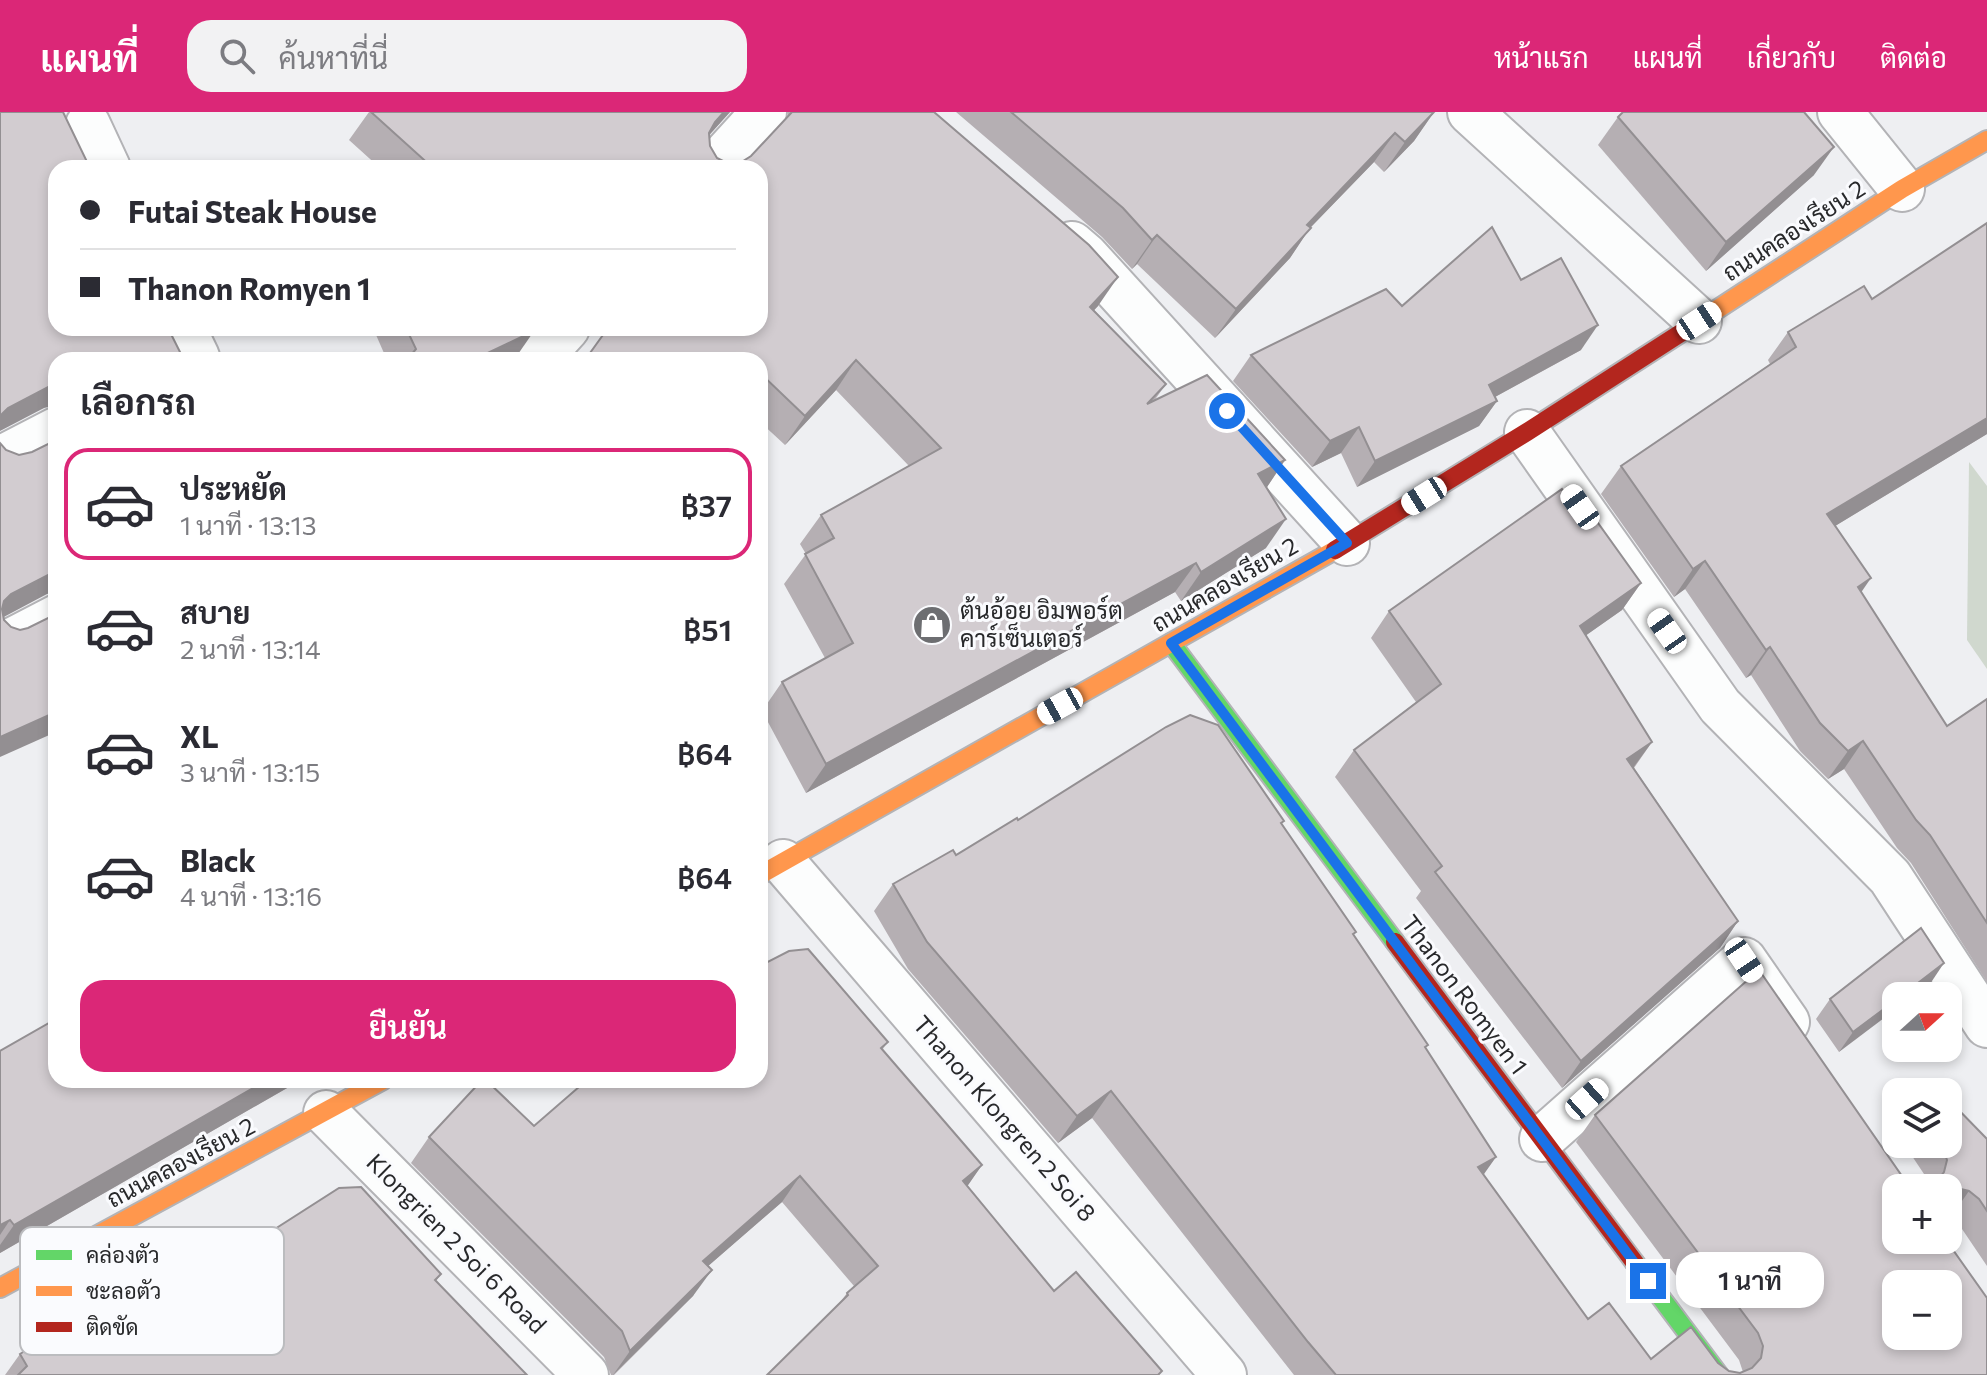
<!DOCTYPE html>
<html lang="th">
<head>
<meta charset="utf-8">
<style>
  body { margin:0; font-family:Commissioner,Sarabun,sans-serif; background:#f2f2f3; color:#2b2b33; height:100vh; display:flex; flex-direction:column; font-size:30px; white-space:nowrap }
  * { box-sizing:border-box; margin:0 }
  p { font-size:26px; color:#7c7c81 }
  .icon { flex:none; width:44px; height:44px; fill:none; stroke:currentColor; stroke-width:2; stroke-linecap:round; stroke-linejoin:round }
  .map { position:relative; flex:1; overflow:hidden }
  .details { position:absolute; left:48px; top:240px; width:720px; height:736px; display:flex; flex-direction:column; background:#fff; border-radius:24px; box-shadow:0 4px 12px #0003 }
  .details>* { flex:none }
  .top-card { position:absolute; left:48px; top:48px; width:720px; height:176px; border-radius:24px; box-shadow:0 4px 12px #0003; display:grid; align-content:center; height:176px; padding:0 32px; background:#fff }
  .needle { width:52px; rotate:69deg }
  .buttons { position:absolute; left:1882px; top:870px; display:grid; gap:16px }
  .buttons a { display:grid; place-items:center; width:80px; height:80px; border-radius:16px; background:#fff; box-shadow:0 4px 12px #0003; font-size:40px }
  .end { position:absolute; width:36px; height:36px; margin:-18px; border:10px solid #1a73e8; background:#fff; box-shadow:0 0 0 4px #fff }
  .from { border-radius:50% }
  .bubble { position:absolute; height:56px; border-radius:24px; background:#fff; box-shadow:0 4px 12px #0003; font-size:26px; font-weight:600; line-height:56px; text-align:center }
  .car { position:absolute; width:24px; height:48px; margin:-24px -12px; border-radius:10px; box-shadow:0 0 6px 2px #0007; background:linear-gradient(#fff 24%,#345 0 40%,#fff 0 76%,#345 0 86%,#fff 0) }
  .top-card b { display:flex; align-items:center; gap:28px; height:76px; font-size:30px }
  .top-card b+b { border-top:2px solid #e1e1e2 }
  .top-card i { width:20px; height:20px; background:#2b2b33 }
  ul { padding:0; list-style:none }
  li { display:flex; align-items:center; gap:24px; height:112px; margin:0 16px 12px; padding:0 16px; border:4px solid transparent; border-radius:24px }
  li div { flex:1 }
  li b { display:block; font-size:30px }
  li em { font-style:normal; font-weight:600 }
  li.on { border-color:#db2777 }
  li>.icon { width:72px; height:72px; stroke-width:1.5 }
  h2 { padding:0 32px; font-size:36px; line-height:96px }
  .cta { display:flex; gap:16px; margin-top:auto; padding:16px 32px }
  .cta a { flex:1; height:92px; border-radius:24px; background:#db2777; color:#fff; font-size:32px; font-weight:600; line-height:92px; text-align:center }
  header { display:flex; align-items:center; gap:48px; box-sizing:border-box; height:112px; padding:0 40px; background:#db2777; color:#fff }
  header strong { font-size:38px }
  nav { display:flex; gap:44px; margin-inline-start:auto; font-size:28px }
  .search { width:560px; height:72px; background:#f2f2f3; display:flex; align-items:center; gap:20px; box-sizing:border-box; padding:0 28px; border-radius:24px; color:#7c7c81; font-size:30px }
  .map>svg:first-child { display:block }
</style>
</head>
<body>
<header>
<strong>แผนที่</strong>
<div class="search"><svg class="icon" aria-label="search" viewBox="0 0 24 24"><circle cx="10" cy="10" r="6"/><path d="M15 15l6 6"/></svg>ค้นหาที่นี่</div>
<nav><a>หน้าแรก</a><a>แผนที่</a><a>เกี่ยวกับ</a><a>ติดต่อ</a></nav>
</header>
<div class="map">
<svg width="1987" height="1263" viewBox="0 0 1987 1263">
  <rect width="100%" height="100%" fill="#eeeff2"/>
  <path fill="#d0d8ce" d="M1969 350 1987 374V557L1967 528Z"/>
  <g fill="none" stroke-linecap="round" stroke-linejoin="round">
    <g stroke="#b3b3b6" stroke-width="36">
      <path id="lane" d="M0 528 56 499"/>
    </g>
    <g stroke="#b3b3b6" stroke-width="48">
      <g id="street">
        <path d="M1470 0 1699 209"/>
        <path d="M1840 0 1902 77"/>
        <path d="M88 13 108 56"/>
        <path d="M713 56 764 0"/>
        <path d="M1072 132 1086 144 1347 431"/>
        <path d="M183 216 197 245 191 248"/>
        <path d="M538 248 567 216"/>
        <path d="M1527 320 1720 594 1890 765 1987 913"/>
        <path d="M0 347 56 318"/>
        <path d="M783 750 1224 1263"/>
        <path d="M326 1001 586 1263"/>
        <path d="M1542 1027 1744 848 1787 910"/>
      </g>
    </g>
    <g stroke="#b3b3b6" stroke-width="22">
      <g id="fast">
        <path d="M1171 531 1395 830"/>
        <path d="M1635 1151 1719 1263"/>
      </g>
    </g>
    <g stroke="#b3b3b6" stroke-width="22">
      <g id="slow">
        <path d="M1687 217 1902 77 1987 28"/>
        <path d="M760 763 1335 438"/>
        <path d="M0 1176 383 968"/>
      </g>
    </g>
    <g stroke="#b3b3b6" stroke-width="22">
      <g id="jam">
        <path d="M1335 438 1527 320 1687 217"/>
        <path d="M1395 830 1635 1151"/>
      </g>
    </g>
    <use href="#lane" stroke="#fcfdfd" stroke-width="32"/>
    <use href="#street" stroke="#fcfdfd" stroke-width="44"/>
    <use href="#fast" stroke="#63d668" stroke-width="18"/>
    <use href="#slow" stroke="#ff974d" stroke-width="18"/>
    <use href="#jam" stroke="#b3261e" stroke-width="18"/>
  </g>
  <g fill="#b5afb3">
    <path d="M369 0H730L709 23 710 34 717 46 727 51H740L751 44 788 4V0H934L1098 194 1094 198 1166 272 1154 289 1285 348 1267 375 1266 436 1181 489 1175 480 806 681 762 599 782 570 825 546 784 472 806 442 800 432 821 403 909 354 836 278 785 333 760 310V56H380L349 28Z"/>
    <path d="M956 0H1434L1414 29 1384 60 1374 50 1310 116 1290 146 1215 226 1137 152 1132 157 1102 125Z"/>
    <path d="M1618 5 1814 63 1706 159 1598 33Z"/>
    <path d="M1987 111V322L1835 414 1861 480 1947 614 1987 587V870L1911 751 1897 736 1844 657 1828 667 1800 639 1751 563 1746 566 1685 477 1674 485 1601 382 1621 354 1770 252 1768 248 1788 220 1872 187Z"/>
    <path d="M1521 168 1581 238 1495 285 1497 289 1479 314 1357 375 1341 341 1312 355 1233 269 1251 243 1402 194Z"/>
    <path d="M373 216H534L514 248H387Z"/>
    <path d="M1570 388 1641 471 1622 498 1586 523 1652 630 1634 656 1738 809 1720 836 1562 976 1416 786 1421 779 1335 665 1354 638 1416 590 1371 526 1389 499Z"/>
    <path d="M1018 708 1284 709 1281 712 1496 1045 1483 1062 1588 1207 1651 1247 1718 1251 1729 1259 1740 1261 1743 1260 1739 1248 1576 1030 1595 1003 1902 1064 1912 1072 1923 1074 1927 1073 1924 1062 1904 1032H1948L1987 1027V1154L1960 1114 1950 1106 1896 1076 1987 1263H1294L1092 1006 1058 1031 908 857 874 799 893 772 956 743Z"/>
    <path d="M1930 872 1913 884H1896L1839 940 1816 907 1830 887Z"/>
    <path d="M888 930 882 938 982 1053 967 1074 1054 1179 1162 1259 1159 1263H767L839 1192 847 1181 854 1174 782 1090 708 1154 693 1184 614 1263H611L604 1245 411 1051 429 1025 534 1014Z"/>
    <path d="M0 939 56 968H301L0 1141Z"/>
    <path d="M441 1162 436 1169 527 1263H5L20 1242 164 1188Z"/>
  </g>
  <g fill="#938f92">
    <path d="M724 0H730L695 39 715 10Z"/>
    <path d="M1434 0 1414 29 1384 60 1405 30Z"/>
    <path d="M1395 21 1374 50 1310 116 1290 146 1215 226 1236 197 1307 113Z"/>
    <path d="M1834 35 1814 63 1706 159 1726 130Z"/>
    <path d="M1157 123 1137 152 1132 157 1152 128Z"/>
    <path d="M1118 165 1098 194 1070 224 1090 195Z"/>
    <path d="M1598 213 1581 238 1471 298 1489 273Z"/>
    <path d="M534 219 514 248H473Z"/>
    <path d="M856 248 836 278 785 333 805 304Z"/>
    <path d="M56 271V293L44 296 0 319V304L8 296Z"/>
    <path d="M1497 289 1479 314 1357 375 1375 349Z"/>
    <path d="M1987 306V322L1807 431 1827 402Z"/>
    <path d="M1359 315 1341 341 1312 355 1330 329Z"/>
    <path d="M1285 348 1265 378 1258 362Z"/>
    <path d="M1286 407 1266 436 1181 489 1201 460Z"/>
    <path d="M1705 449 1685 477 1674 485 1693 457Z"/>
    <path d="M1196 451 1175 480 806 681 826 652Z"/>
    <path d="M56 459V480L47 482 0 507 4 489 11 482Z"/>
    <path d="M1871 466 1851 495 1858 475Z"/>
    <path d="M1641 471 1622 498 1561 541 1580 514Z"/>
    <path d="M1770 535 1751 563 1746 566 1766 538Z"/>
    <path d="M56 600V620L0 645V625Z"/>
    <path d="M1863 629 1844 657 1828 667 1848 639Z"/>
    <path d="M1652 630 1633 656 1627 647Z"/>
    <path d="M1738 809 1720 836 1562 976 1581 949Z"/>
    <path d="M1944 851 1930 872 1913 884H1901Z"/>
    <path d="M1896 888V897L1839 940 1853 920Z"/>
    <path d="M267 968H301L0 1141V1133L14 1113Z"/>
    <path d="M1111 979 1092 1006 1058 1031 1077 1004Z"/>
    <path d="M1496 1045 1477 1072 1478 1055Z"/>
    <path d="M982 1053 964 1079 963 1069Z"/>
    <path d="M800 1064 782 1090 684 1175 703 1149Z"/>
    <path d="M1957 1076 1969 1079 1950 1106 1948 1105V1079Z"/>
    <path d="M10 1108 0 1123V1113Z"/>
    <path d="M712 1158 693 1184 613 1263 630 1239Z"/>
  </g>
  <g fill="#d2ccd0" stroke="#938f92" stroke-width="2" fill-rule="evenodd">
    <path d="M0 0H63L90 56H56V216H168L184 248H56V271L8 296 0 304Z"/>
    <path d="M371 0H724L715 10 709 21 710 34 717 46 727 51H740L751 44 792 0H934L1089 133 1118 165 1090 195 1166 272 1147 292 1207 263 1285 348 1258 362 1286 407 1201 460 1196 451 826 652 782 570 853 531 805 442 834 426 821 403 941 336 856 248 805 304 760 261V248H585L608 216H760V56H433Z"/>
    <path d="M1011 0H1434L1405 30 1395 21 1307 113 1311 116 1236 197 1157 123 1152 128 1123 96Z"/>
    <path d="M1623 0H1804L1834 35 1726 130 1618 5Z"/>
    <path d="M1987 111V306L1827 402 1871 466 1858 475 1947 614 1987 587V811L1930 723 1916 708 1863 629 1848 639 1820 611 1770 535 1766 538 1705 449 1693 457 1621 354 1796 235 1788 220 1864 174 1872 187Z"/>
    <path d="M1492 115 1521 168 1561 146 1598 213 1489 273 1497 289 1375 349 1359 315 1330 329 1251 243 1386 177 1402 194Z"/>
    <path d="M406 216H534V219L473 248H407L416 237Z"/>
    <path d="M56 328V459L11 482 4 489 2 497 4 508 11 515 20 518 28 516 56 502V600L0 625V331L6 338 19 343 32 340Z"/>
    <path d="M1562 377 1570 388 1578 383 1641 471 1580 514 1652 630 1627 647 1738 809 1581 949 1435 760 1442 754 1354 638 1441 572 1389 499Z"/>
    <path d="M1190 603 1218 613 1284 709 1281 711 1356 820 1353 822 1428 933 1425 935 1496 1045 1478 1055 1588 1207 1609 1191 1651 1247 1691 1215 1718 1251 1729 1259 1740 1261 1752 1256 1761 1246 1763 1234 1758 1221 1595 1003 1759 858 1902 1064 1912 1072 1923 1074 1936 1070 1944 1060 1947 1048 1941 1032H1948V987L1987 1027V1099L1979 1087 1969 1079 1957 1076 1948 1079V1076H1896V1128H1946L1987 1186V1263H1336L1308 1230 1111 979 1077 1004 927 830 893 772 953 738 956 743 1017 706 1018 708 1166 615ZM1896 1172H1948V1224H1896Z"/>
    <path d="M1921 816 1944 851 1901 884H1896V888L1853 920 1830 887Z"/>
    <path d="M808 837 888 930 881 936 982 1053 963 1069 1054 1179 1076 1160 1162 1259 1158 1263H767L848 1183 847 1181 878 1154 800 1064 703 1149 712 1158 630 1239 622 1219 429 1025 482 968H486L534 1014 587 968H760V854L789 839Z"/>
    <path d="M56 907V968H267L14 1113 10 1108 0 1113V939Z"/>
    <path d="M361 1075 441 1162 435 1168 527 1263H18L27 1254 20 1242 147 1162 164 1188 339 1076Z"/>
  </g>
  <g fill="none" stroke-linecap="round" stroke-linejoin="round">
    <path stroke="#1a73e8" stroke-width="10" d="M1227 299 1347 431 1171 531 1648 1169"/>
  </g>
  <defs>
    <g id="shop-disc" transform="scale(2)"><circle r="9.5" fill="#6d6e71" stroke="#fafbfe"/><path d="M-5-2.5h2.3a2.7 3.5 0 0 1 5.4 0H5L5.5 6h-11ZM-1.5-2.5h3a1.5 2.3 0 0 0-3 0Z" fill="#fff"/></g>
  </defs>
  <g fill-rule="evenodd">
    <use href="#shop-disc" x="932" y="513"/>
  </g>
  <g text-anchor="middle" stroke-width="6" stroke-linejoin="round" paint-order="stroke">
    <g font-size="24" fill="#28292b" stroke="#fafbfe">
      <text transform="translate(1794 119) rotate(-33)" y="8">ถนนคลองเรียน 2</text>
      <text transform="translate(1225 473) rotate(-30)" y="8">ถนนคลองเรียน 2</text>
      <text transform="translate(1464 883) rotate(53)" y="8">Thanon Romyen 1</text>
      <text transform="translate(1004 1007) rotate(49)" y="8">Thanon Klongren 2 Soi 8</text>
      <text transform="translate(181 1051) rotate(-28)" y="8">ถนนคลองเรียน 2</text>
      <text transform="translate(456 1132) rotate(45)" y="8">Klongrien 2 Soi 6 Road</text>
    </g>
    <g font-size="24" fill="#28292b" stroke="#fafbfe" text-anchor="start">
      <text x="960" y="507">ต้นอ้อย อิมพอร์ต<tspan x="960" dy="28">คาร์เซ็นเตอร์</tspan></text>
    </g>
  </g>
  <rect x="20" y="1115" width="264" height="128" rx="12" fill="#fafbfe" stroke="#bbbcbf" stroke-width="2"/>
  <rect x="36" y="1138" width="36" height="10" fill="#63d668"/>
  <rect x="36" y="1174" width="36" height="10" fill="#ff974d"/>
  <rect x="36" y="1210" width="36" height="10" fill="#b3261e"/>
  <g font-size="22" fill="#28292b">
    <text x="86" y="1151">คล่องตัว</text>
    <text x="86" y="1187">ชะลอตัว</text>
    <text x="86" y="1223">ติดขัด</text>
  </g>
</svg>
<div class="buttons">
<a><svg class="needle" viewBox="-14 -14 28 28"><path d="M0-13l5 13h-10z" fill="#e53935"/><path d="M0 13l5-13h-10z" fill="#7c7c81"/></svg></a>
<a><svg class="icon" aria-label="layers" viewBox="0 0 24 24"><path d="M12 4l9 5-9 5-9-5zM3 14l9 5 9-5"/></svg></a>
<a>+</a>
<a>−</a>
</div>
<i class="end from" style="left:1227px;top:299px"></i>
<i class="end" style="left:1648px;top:1169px"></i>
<div class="bubble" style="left:1676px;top:1140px;width:148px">1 นาที</div>
<i class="car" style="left:1699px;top:209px;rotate:57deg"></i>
<i class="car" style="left:1424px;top:384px;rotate:238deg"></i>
<i class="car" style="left:1580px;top:395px;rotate:325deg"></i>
<i class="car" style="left:1667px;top:519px;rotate:325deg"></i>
<i class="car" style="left:1060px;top:594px;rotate:241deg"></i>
<i class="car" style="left:1744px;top:848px;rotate:146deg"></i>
<i class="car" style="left:1587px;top:987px;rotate:48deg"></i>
<div class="top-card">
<b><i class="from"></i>Futai Steak House</b>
<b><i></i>Thanon Romyen 1</b>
</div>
<section class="details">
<h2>เลือกรถ</h2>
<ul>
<li class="on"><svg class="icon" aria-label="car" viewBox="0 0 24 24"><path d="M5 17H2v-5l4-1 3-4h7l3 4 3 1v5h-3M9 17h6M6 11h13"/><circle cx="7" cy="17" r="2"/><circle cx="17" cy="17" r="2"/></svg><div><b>ประหยัด</b><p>1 นาที · 13:13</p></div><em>฿37</em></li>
<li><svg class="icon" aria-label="car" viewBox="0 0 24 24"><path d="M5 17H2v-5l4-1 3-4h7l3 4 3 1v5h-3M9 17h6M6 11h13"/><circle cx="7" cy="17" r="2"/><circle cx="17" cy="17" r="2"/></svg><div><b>สบาย</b><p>2 นาที · 13:14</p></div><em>฿51</em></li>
<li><svg class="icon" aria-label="car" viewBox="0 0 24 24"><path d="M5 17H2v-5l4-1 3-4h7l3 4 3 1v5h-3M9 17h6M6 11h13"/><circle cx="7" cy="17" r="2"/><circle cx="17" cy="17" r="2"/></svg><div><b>XL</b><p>3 นาที · 13:15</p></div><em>฿64</em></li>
<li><svg class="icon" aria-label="car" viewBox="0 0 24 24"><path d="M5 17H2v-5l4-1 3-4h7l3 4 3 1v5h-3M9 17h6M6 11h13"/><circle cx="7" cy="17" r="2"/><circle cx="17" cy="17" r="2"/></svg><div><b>Black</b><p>4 นาที · 13:16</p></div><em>฿64</em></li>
</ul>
<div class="cta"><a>ยืนยัน</a></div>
</section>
</div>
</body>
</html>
